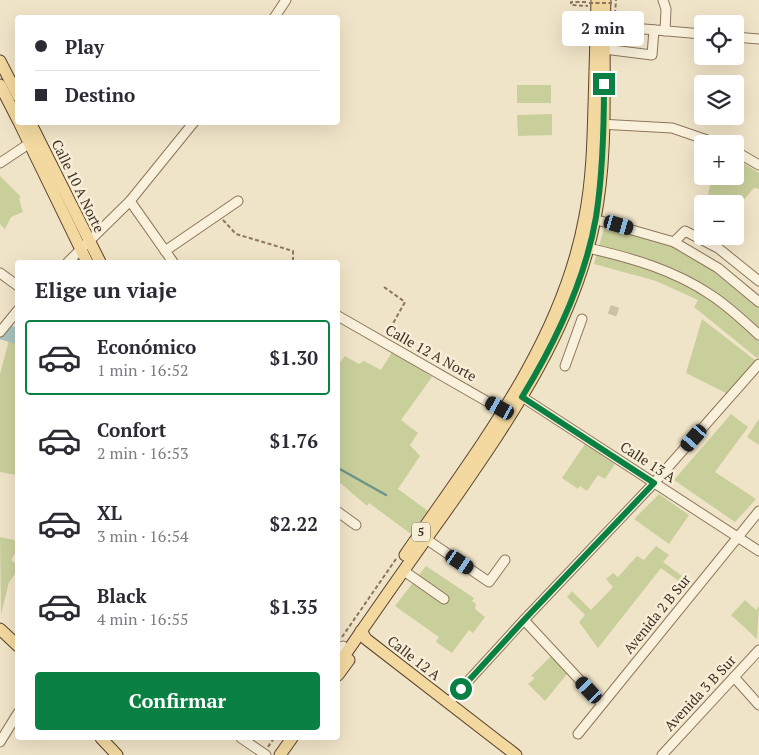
<!DOCTYPE html>
<html lang="es">
<head>
<meta charset="utf-8">
<style>
  body { margin:0; font-family:"PT Serif",serif; background:#f7f7f7; color:#2b2b33; height:100vh; display:flex; flex-direction:column; font-size:19px; white-space:nowrap }
  * { box-sizing:border-box; margin:0 }
  p { font-size:16px; color:#7c7c81 }
  .icon { flex:none; width:28px; height:28px; fill:none; stroke:currentColor; stroke-width:2; stroke-linecap:round; stroke-linejoin:round }
  .map { position:relative; flex:1; overflow:hidden }
  .drawer { position:absolute; left:15px; top:260px; width:325px; height:480px; display:flex; flex-direction:column; background:#fff; border-radius:5px; box-shadow:0 5px 20px #0002 }
  .drawer>* { flex:none }
  .hud { position:absolute; left:15px; top:15px; width:325px; height:110px; border-radius:5px; box-shadow:0 5px 20px #0002; display:grid; align-content:center; height:110px; padding:0 20px; background:#fff }
  .tools { position:absolute; left:694px; top:15px; display:grid; gap:10px }
  .tools a { display:grid; place-items:center; width:50px; height:50px; border-radius:5px; background:#fff; box-shadow:0 5px 20px #0002; font-size:25px }
  .end { position:absolute; width:22px; height:22px; margin:-11px; border:6px solid #0b8043; background:#fff; box-shadow:0 0 0 2px #fff }
  .from { border-radius:50% }
  .bubble { position:absolute; height:35px; border-radius:5px; background:#fff; box-shadow:0 5px 20px #0002; font-size:16px; font-weight:800; line-height:35px; text-align:center }
  .car { position:absolute; width:15px; height:30px; margin:-15px -8px; border-radius:6px; box-shadow:0 0 4px 1px #0007; background:linear-gradient(#222 24%,#8ab4d8 0 40%,#222 0 76%,#8ab4d8 0 86%,#222 0) }
  .hud b { display:flex; align-items:center; gap:18px; height:48px; font-size:19px }
  .hud b+b { border-top:1px solid #e1e1e2 }
  .hud i { width:12px; height:12px; background:#2b2b33 }
  ul { padding:0; list-style:none }
  li { display:flex; align-items:center; gap:15px; height:75px; margin:0 10px 8px; padding:0 10px; border:2px solid transparent; border-radius:5px }
  li div { flex:1 }
  li b { display:block; font-size:19px }
  li em { font-style:normal; font-weight:800 }
  li.current { border-color:#0b8043 }
  li>.icon { width:45px; height:45px; stroke-width:1.5 }
  h2 { padding:0 20px; font-size:22px; line-height:60px }
  .cta { display:flex; gap:10px; margin-top:auto; padding:10px 20px }
  .cta a { flex:1; height:58px; border-radius:5px; background:#0b8043; color:#fff; font-size:20px; font-weight:800; line-height:58px; text-align:center }
  .map>svg:first-child { display:block }
</style>
</head>
<body>
<div class="map">
<svg width="759" height="755" viewBox="0 0 759 755">
  <rect width="100%" height="100%" fill="#f0e4c8"/>
  <g fill="#c9cf9b">
    <rect x="517" y="85" width="34" height="18"/>
    <path d="M552 114V135L518 136 517 115Z"/>
    <path d="M735 158 759 173V189L754 188 735 210V204H724L708 195 712 176H735Z"/>
    <path d="M0 176 21 197 19 199 23 212 11 217 5 229 0 224Z"/>
    <path d="M605 224 674 247 716 271 759 307V356L757 358 694 307 698 300 656 281 594 264Z"/>
    <path d="M702 319 756 361 726 393 686 373Z"/>
    <path d="M9 340 17 342V475L0 472V374Z"/>
    <path d="M394 349 432 377 401 420 418 433 410 445 420 456 398 489 428 511 411 534 369 503 367 506 338 481V365L345 356 359 364 364 361 381 370Z"/>
    <path d="M731 414 748 427 715 472 756 499 735 522 674 480Z"/>
    <path d="M759 419V445L747 437Z"/>
    <path d="M585 444 615 464 605 479 598 475 587 491 580 486 578 489 562 478Z"/>
    <path d="M659 494 689 515 669 544 634 519Z"/>
    <path d="M0 537 18 541 17 550 11 560 17 565V571L9 582 1 615Z"/>
    <path d="M656 546 669 555 663 562 686 579 683 584 661 568 598 648 579 622 585 615 567 597 572 591 591 610 613 587 606 579 613 573 618 577 637 556 644 560Z"/>
    <path d="M426 566 474 598 472 601 476 604 475 609 485 617 473 633 469 630 452 653 436 642 439 637 395 606Z"/>
    <path d="M745 600 756 610 759 606 757 639 731 615Z"/>
    <path d="M551 656 567 674 545 701 528 684 535 678 531 676Z"/>
  </g>
  <g fill="none" stroke-linecap="round" stroke-linejoin="round">
    <path stroke="#6f938a" stroke-width="2.5" d="M338 468 386 495"/>
    <path stroke="#a9c4bc" stroke-width="16" d="M0 331 18 336"/>
    <path stroke="#ccc0a6" stroke-width="9" stroke-dasharray="9 4.5" stroke-linecap="butt" d="M612 315 616 304"/>
    <g stroke="#8d765c" stroke-width="11">
      <g id="minor">
        <path d="M663 0 666 9 665 31"/>
        <path d="M274 18 286 0"/>
        <path d="M598 25 702 34"/>
        <path d="M735 37 759 39"/>
        <path d="M604 49 652 55 654 30"/>
        <path d="M599 124 672 128 719 144"/>
        <path d="M735 151 759 165"/>
        <path d="M0 163 33 141"/>
        <path d="M130 201 173 262"/>
        <path d="M590 218 674 242 718 268 759 302"/>
        <path d="M674 242 685 231 718 248 759 281"/>
        <path d="M588 248C632 258 674 270 711 295 728 306 744 321 759 335"/>
        <path d="M165 251 238 201"/>
        <path d="M68 262 130 201 194 122"/>
        <path d="M0 273 18 286"/>
        <path d="M338 316 509 414"/>
        <path d="M0 332 18 310"/>
        <path d="M565 366 582 319"/>
        <path d="M516 393 759 551"/>
        <path d="M338 512 356 525"/>
        <path d="M426 539 489 582 505 560"/>
        <path d="M404 571 444 599"/>
        <path d="M524 620 602 704"/>
        <path d="M338 648 343 646"/>
        <path d="M734 677 759 705"/>
        <path d="M448 703 524 620 654 483 759 364"/>
        <path d="M578 734 759 511"/>
        <path d="M241 738 266 755"/>
        <path d="M0 742 18 713"/>
        <path d="M662 755 759 650"/>
      </g>
    </g>
    <g stroke="#5b4430" stroke-width="13">
      <g id="major">
        <path d="M0 61 18 96"/>
        <path d="M0 85 18 120"/>
        <path d="M19 122 87 262"/>
        <path d="M30 122 100 262"/>
        <path d="M405 555C477 450 562 344 585 216 592 180 593 143 594 106 595 71 596 35 597 0"/>
        <path d="M0 629 18 646"/>
        <path d="M361 631 366 639 516 755"/>
        <path d="M338 665C375 611 413 557 451 504 512 416 574 326 595 219 609 147 602 73 605 0"/>
        <path d="M338 675 349 660"/>
        <path d="M101 738 117 755"/>
        <path d="M280 755 292 738"/>
      </g>
    </g>
    <g stroke="#8d765c" stroke-width="2" stroke-dasharray="4 2.5" stroke-linecap="butt">
      <path d="M586 2H571V5L588 6"/>
      <path d="M615 14 616 0"/>
      <path d="M223 220 236 234 293 251V262"/>
      <path d="M384 287 405 302 387 334"/>
      <path d="M342 637 396 559"/>
      <path d="M268 747 274 738"/>
    </g>
    <use href="#minor" stroke="#faf1dc" stroke-width="9"/>
    <use href="#major" stroke="#f3d9a0" stroke-width="11"/>
    <path stroke="#8d765c" stroke-width="2" stroke-dasharray="4 2.5" stroke-linecap="butt" d="M589 3H612"/>
  </g>
  <g fill="none" stroke-linecap="round" stroke-linejoin="round">
    <path stroke="#0b8043" stroke-width="6" d="M461 689 524 620 654 483 522 397C555 343 585 281 596 217 603 173 604 128 604 84"/>
  </g>
  <g text-anchor="middle" stroke-width="5" stroke-linejoin="round" paint-order="stroke">
    <rect fill="#f7eed8" stroke="#756857" stroke-width="1" x="412" y="522.5" width="18" height="19" rx="4"/>
    <g font-size="12" font-weight="bold" fill="#3d2e20">
      <text x="421" y="536">5</text>
    </g>
    <g font-size="14" fill="#3d2e20" stroke="#f7eed8">
      <text transform="translate(78 186) rotate(64)" y="5">Calle 10 A Norte</text>
      <text transform="translate(431 353) rotate(29)" y="5">Calle 12 A Norte</text>
      <text transform="translate(648 462) rotate(33)" y="5">Calle 13 A</text>
      <text transform="translate(657 614) rotate(-51)" y="5">Avenida 2 B Sur</text>
      <text transform="translate(414 658) rotate(38)" y="5">Calle 12 A</text>
      <text transform="translate(700 693) rotate(-47)" y="5">Avenida 3 B Sur</text>
    </g>
  </g>
</svg>
<div class="tools">
<a><svg class="icon" aria-label="locate" viewBox="0 0 24 24"><circle cx="12" cy="12" r="6"/><path d="M12 2v4M12 18v4M2 12h4M18 12h4"/></svg></a>
<a><svg class="icon" aria-label="layers" viewBox="0 0 24 24"><path d="M12 4l9 5-9 5-9-5zM3 14l9 5 9-5"/></svg></a>
<a>+</a>
<a>−</a>
</div>
<i class="end from" style="left:461px;top:689px"></i>
<i class="end" style="left:604px;top:84px"></i>
<div class="bubble" style="left:562px;top:11px;width:82px">2 min</div>
<i class="car" style="left:619px;top:225px;rotate:106deg"></i>
<i class="car" style="left:500px;top:408px;rotate:299deg"></i>
<i class="car" style="left:694px;top:438px;rotate:221deg"></i>
<i class="car" style="left:460px;top:562px;rotate:124deg"></i>
<i class="car" style="left:589px;top:690px;rotate:317deg"></i>
<div class="hud">
<b><i class="from"></i>Play</b>
<b><i></i>Destino</b>
</div>
<section class="drawer">
<h2>Elige un viaje</h2>
<ul>
<li class="current"><svg class="icon" aria-label="car" viewBox="0 0 24 24"><path d="M5 17H2v-5l4-1 3-4h7l3 4 3 1v5h-3M9 17h6M6 11h13"/><circle cx="7" cy="17" r="2"/><circle cx="17" cy="17" r="2"/></svg><div><b>Económico</b><p>1 min · 16:52</p></div><em>$1.30</em></li>
<li><svg class="icon" aria-label="car" viewBox="0 0 24 24"><path d="M5 17H2v-5l4-1 3-4h7l3 4 3 1v5h-3M9 17h6M6 11h13"/><circle cx="7" cy="17" r="2"/><circle cx="17" cy="17" r="2"/></svg><div><b>Confort</b><p>2 min · 16:53</p></div><em>$1.76</em></li>
<li><svg class="icon" aria-label="car" viewBox="0 0 24 24"><path d="M5 17H2v-5l4-1 3-4h7l3 4 3 1v5h-3M9 17h6M6 11h13"/><circle cx="7" cy="17" r="2"/><circle cx="17" cy="17" r="2"/></svg><div><b>XL</b><p>3 min · 16:54</p></div><em>$2.22</em></li>
<li><svg class="icon" aria-label="car" viewBox="0 0 24 24"><path d="M5 17H2v-5l4-1 3-4h7l3 4 3 1v5h-3M9 17h6M6 11h13"/><circle cx="7" cy="17" r="2"/><circle cx="17" cy="17" r="2"/></svg><div><b>Black</b><p>4 min · 16:55</p></div><em>$1.35</em></li>
</ul>
<div class="cta"><a>Confirmar</a></div>
</section>
</div>
</body>
</html>
